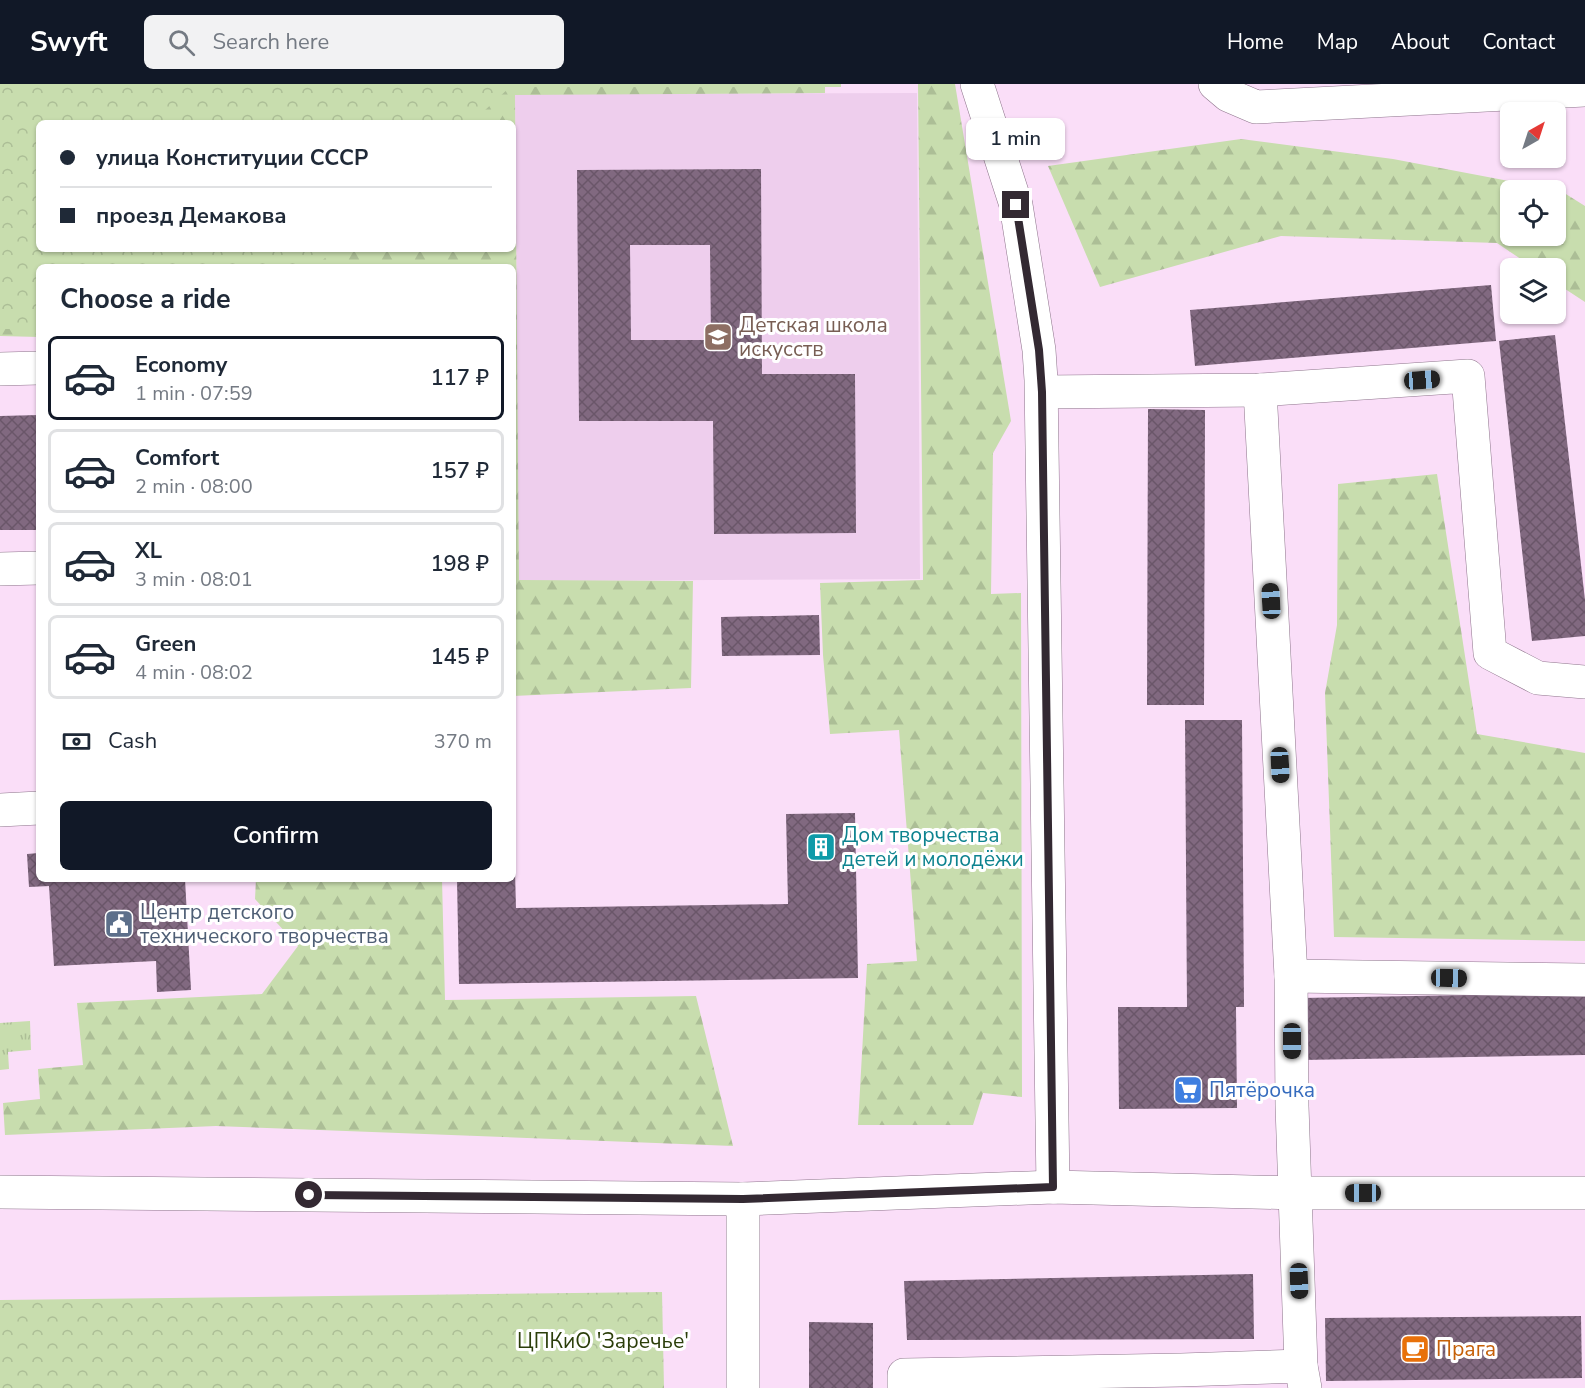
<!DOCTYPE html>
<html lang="en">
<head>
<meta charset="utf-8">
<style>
  body { margin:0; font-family:"Nunito Sans",sans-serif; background:#f2f2f3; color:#1f2937; height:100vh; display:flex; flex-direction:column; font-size:22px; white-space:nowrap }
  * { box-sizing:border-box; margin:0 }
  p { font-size:20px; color:#747a83 }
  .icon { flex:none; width:33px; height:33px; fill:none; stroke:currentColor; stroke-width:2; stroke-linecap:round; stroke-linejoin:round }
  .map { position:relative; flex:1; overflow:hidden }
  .drawer { position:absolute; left:36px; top:180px; width:480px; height:618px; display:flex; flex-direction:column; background:#fff; border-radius:9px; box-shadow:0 2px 4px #0004 }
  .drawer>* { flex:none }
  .guide { position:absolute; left:36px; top:36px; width:480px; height:132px; border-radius:9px; box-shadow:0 2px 4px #0004; display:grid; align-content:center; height:132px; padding:0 24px; background:#fff }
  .needle { width:39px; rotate:39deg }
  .tools { position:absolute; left:1500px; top:18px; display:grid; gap:12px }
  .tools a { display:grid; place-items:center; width:66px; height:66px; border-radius:9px; background:#fff; box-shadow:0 2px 4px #0004; font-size:30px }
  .end { position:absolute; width:27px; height:27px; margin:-14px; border:8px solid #332932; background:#fff; box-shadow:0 0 0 3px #fff }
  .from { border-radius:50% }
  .bubble { position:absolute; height:42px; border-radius:9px; background:#fff; box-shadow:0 2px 4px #0004; font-size:20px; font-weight:600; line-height:42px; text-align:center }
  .car { position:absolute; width:18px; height:36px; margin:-18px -9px; border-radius:8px; box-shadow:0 0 4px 2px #0007; background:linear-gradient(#222 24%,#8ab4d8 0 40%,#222 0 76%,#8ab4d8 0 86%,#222 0) }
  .guide b { display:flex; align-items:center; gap:21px; height:57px; font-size:22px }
  .guide b+b { border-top:2px solid #e0e1e3 }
  .guide i { width:15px; height:15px; background:#1f2937 }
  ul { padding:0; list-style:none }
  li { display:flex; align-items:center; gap:18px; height:84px; margin:0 12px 9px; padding:0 12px; border:3px solid #e0e1e3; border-radius:9px }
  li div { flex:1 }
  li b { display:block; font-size:22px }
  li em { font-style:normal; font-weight:600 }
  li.selected { border-color:#111827 }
  li>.icon { width:54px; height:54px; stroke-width:1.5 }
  h2 { padding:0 24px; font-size:27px; line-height:72px }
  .pay { display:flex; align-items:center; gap:15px; height:66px; padding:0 24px; font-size:22px }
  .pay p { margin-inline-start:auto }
  .action { display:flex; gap:12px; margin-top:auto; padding:12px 24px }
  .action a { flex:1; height:69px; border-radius:9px; background:#111827; color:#fff; font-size:24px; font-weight:600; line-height:69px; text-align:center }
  header { display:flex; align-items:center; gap:36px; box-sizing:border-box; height:84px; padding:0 30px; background:#111827; color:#fff }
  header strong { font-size:28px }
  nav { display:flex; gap:33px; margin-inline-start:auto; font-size:21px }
  .search { width:420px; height:54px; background:#f2f2f3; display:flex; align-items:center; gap:15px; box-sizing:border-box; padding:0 21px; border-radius:9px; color:#747a83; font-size:22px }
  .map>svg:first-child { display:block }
</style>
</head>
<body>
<header>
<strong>Swyft</strong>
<div class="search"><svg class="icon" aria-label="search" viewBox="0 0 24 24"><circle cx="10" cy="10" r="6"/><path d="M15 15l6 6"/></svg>Search here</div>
<nav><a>Home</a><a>Map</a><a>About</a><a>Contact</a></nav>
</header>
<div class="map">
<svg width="1585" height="1304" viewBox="0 0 1585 1304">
  <defs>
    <pattern id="grass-tufts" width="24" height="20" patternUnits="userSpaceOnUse" patternTransform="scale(1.5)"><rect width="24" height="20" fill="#c8ddae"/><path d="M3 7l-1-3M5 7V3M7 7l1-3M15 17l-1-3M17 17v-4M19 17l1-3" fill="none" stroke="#acbe96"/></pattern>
    <pattern id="forest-firs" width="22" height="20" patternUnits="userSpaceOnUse" patternTransform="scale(1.5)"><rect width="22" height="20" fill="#c8ddae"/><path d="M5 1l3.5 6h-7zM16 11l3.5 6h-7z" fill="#acbe96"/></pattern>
    <pattern id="park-crowns" width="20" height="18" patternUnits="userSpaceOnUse" patternTransform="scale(1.5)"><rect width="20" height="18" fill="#c8ddae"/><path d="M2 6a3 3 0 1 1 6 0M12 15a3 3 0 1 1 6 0" fill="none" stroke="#acbe96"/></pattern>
    <pattern id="building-cross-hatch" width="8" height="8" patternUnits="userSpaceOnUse" patternTransform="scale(1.5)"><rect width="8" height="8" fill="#816980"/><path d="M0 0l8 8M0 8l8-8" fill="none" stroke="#6a5669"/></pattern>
  </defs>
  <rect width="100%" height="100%" fill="#fadef8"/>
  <path fill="#eeceed" d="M917 9 920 495 519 497 515 10Z"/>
  <path fill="url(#grass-tufts)" d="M30 937 31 966 8 968 9 985 0 986V939Z"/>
  <g fill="url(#forest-firs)" fill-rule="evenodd">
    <path d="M0 0H825V9L515 11 519 496 693 497 691 604 513 612V183H39V253L0 252ZM39 39H513V165H39Z"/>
    <path d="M918 0H955L1011 337 993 369 991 510 1021 509 1022 1013 983 1009 973 1041H858L867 880 917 877 899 646 830 650 823 571 820 499 923 496Z"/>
    <path d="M1241 55 1393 75 1561 107 1585 122V218L1556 199V184H1534L1497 159 1281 152 1100 203 1048 82ZM1556 106V152H1510V106Z"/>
    <path d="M1437 390 1477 650 1585 669V857L1334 853 1325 609 1337 541 1338 400Z"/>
    <path d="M256 795H442L445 916 696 912 733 1062 216 1042 5 1051 3 1019 40 1015 38 985 83 981 77 919 262 910 298 862 255 815Z"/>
  </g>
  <g fill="url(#park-crowns)">
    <path d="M0 0H841V3H510L471 39H39V165H335L315 183H39V245H0Z"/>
    <path d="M662 1208 664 1304H0V1216Z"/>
  </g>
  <g fill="url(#building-cross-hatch)" fill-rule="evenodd">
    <path d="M761 85 762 290H855L856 449 714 450 713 337H579L577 86ZM630 161H710L711 256H631Z"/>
    <path d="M1491 201 1496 257 1195 282 1190 226Z"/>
    <path d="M1555 251 1585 516V552L1532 557 1499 257Z"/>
    <path d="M1148 325 1205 326 1204 621H1147Z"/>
    <path d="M39 331V446H0V332Z"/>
    <path d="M819 531 820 571 722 572 721 533Z"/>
    <path d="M1185 636H1242L1244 923H1236L1237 1024 1119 1025 1118 923H1187Z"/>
    <path d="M855 729 858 894 459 900 457 795H513V787H515L516 824 788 820 786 730Z"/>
    <path d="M39 769V795H185L191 906 157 908 156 877 54 882 49 802 29 803 27 770Z"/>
    <path d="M1585 909V971L1302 976 1301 914Z"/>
    <path d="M1253 1190 1254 1255 907 1256 904 1197Z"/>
    <path d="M1581 1232 1582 1294 1326 1297 1325 1234Z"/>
    <path d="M809 1238 873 1239V1304H809Z"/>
  </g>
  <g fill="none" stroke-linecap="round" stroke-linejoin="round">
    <g stroke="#8e758c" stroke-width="34">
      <g id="minor">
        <path d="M977 0 1016 121 1039 266 1041 296 1053 1103"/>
        <path d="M1215 0 1228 11 1256 23 1585 6"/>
        <path d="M0 285 39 284"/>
        <path d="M1260 306 1291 892 1585 896"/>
        <path d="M1042 308 1260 306 1468 292 1490 569 1538 594 1585 598"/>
        <path d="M0 485 39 484"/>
        <path d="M0 726 39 724"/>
        <path d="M1291 892 1292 1022 1301 1282"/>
        <path d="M0 1108 743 1115 1053 1103 1296 1109H1585"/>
        <path d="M743 1115V1304"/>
        <path d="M904 1304V1291L1181 1286 1301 1282 1305 1304"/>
      </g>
    </g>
    <use href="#minor" stroke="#fff" stroke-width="33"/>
  </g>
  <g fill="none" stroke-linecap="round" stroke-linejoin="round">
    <path stroke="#332932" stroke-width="8" d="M309 1111 743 1115 1053 1103 1042 308 1039 266 1016 121"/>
  </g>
  <defs>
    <g id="school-square" transform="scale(1.5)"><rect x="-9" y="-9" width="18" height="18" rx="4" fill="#8d6e63" stroke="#fff"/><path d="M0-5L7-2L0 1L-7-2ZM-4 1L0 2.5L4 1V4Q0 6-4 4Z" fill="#fff"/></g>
    <g id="building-square" transform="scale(1.5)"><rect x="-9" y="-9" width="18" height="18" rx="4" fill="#0f9aa8" stroke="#fff"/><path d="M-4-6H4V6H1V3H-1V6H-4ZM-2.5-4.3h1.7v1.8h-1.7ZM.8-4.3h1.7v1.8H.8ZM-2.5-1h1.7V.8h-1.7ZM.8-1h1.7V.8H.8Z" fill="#fff"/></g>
    <g id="civic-square" transform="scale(1.5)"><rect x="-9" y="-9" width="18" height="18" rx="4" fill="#5c6f8a" stroke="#fff"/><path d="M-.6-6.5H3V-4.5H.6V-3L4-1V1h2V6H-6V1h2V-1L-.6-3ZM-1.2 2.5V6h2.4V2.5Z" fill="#fff"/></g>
    <g id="supermarket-square" transform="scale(1.5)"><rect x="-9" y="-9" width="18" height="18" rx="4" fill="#3f7fe0" stroke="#fff"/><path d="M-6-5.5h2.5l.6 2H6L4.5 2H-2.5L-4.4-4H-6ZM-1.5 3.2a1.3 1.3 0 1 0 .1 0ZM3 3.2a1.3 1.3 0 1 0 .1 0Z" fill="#fff"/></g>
    <g id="cafe-square" transform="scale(1.5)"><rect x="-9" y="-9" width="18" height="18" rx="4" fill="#e8710a" stroke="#fff"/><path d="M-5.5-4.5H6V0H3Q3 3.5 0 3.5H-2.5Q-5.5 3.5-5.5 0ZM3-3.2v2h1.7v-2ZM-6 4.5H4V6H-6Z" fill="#fff"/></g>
  </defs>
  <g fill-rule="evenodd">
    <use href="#school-square" x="718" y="253"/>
    <use href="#building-square" x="821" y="763"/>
    <use href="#civic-square" x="119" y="840"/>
    <use href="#supermarket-square" x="1188" y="1006"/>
    <use href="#cafe-square" x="1415" y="1265"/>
  </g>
  <g text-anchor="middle" stroke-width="6" stroke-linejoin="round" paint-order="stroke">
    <g font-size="21" fill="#785e54" stroke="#fff" text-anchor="start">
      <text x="739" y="248">Детская школа<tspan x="739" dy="24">искусств</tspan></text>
    </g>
    <g font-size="21" fill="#0d838f" stroke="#fff" text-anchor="start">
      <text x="842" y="758">Дом творчества<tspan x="842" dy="24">детей и молодёжи</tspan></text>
    </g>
    <g font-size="21" fill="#4e5e75" stroke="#fff" text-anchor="start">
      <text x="140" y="835">Центр детского<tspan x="140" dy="24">технического творчества</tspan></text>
    </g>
    <g font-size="21" fill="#366cbe" stroke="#fff" text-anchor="start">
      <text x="1209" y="1013">Пятёрочка</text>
    </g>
    <g font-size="21" fill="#2b3e0a" stroke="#fff">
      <text x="603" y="1264">ЦПКиО 'Заречье'</text>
    </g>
    <g font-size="21" fill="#c56008" stroke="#fff" text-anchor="start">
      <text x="1436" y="1272">Прага</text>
    </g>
  </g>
</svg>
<div class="tools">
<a><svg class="needle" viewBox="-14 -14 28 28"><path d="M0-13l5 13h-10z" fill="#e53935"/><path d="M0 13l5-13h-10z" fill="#747a83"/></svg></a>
<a><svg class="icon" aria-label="locate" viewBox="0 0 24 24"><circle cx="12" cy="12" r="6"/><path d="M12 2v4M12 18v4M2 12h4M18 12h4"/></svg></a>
<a><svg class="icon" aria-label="layers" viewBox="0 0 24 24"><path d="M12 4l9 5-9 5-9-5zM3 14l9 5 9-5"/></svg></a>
</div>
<i class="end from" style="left:309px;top:1111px"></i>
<i class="end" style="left:1016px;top:121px"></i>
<div class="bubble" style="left:966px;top:34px;width:99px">1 min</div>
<i class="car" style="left:1422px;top:296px;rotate:86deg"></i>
<i class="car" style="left:1271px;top:517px;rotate:357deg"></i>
<i class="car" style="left:1280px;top:681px;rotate:177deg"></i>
<i class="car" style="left:1449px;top:894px;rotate:91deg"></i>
<i class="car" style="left:1292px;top:957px;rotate:180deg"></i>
<i class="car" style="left:1363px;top:1109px;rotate:270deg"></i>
<i class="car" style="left:1299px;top:1197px;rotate:178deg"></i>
<div class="guide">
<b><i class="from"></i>улица Конституции СССР</b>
<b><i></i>проезд Демакова</b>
</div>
<section class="drawer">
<h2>Choose a ride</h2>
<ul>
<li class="selected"><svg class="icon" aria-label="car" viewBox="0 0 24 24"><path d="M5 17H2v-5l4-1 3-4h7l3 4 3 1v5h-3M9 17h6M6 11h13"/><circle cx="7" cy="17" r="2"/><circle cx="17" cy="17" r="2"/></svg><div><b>Economy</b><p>1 min · 07:59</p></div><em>117 ₽</em></li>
<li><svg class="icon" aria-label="car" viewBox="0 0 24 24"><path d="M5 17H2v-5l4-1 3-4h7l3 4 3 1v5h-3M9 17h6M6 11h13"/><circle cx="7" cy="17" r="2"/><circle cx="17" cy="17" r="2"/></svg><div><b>Comfort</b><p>2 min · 08:00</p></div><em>157 ₽</em></li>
<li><svg class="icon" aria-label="car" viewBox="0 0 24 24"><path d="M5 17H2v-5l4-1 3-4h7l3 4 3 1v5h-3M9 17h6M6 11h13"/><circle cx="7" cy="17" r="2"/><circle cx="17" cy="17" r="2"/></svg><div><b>XL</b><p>3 min · 08:01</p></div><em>198 ₽</em></li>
<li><svg class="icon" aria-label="car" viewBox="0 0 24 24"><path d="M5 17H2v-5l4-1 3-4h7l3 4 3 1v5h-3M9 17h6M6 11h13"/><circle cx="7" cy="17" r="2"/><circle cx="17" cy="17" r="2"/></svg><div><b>Green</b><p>4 min · 08:02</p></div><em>145 ₽</em></li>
</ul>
<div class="pay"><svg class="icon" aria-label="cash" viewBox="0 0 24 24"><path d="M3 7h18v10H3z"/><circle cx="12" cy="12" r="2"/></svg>Cash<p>370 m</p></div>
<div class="action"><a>Confirm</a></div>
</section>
</div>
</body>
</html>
